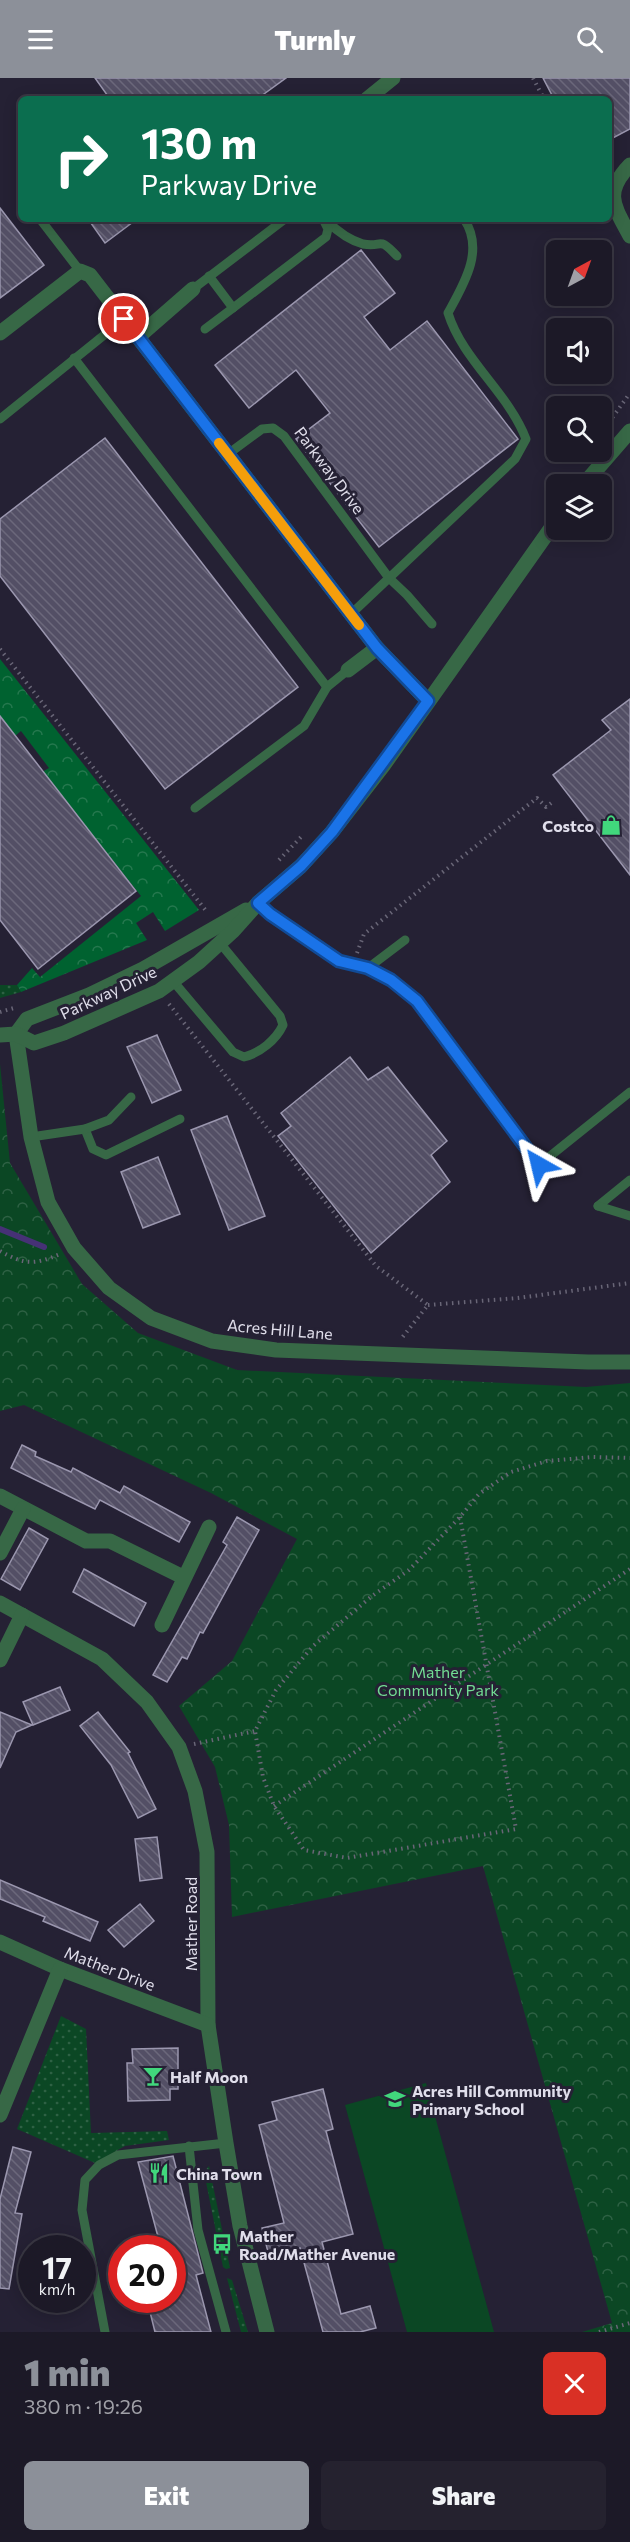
<!DOCTYPE html>
<meta charset="utf-8">
<style>
body{margin:0;font-family:Commissioner,sans-serif;background:#25222f;color:#f1f3f6;height:100vh;display:flex;flex-direction:column;font-size:22px;white-space:nowrap}
*{box-sizing:border-box;margin:0}
p{font-size:20px;color:#a0a0a7}
.icon{flex:none;width:33px;height:33px;fill:none;stroke:currentColor;stroke-width:2;stroke-linecap:round;stroke-linejoin:round}
.map{position:relative;height:2254px;overflow:hidden}
.sheet{display:flex;flex-direction:column;background:#1c1927;flex:1}
.sheet>*{flex:none}
.hud{position:absolute;left:18px;top:18px;width:594px;height:126px;border-radius:9px;box-shadow:0 3px 15px #0003,0 0 0 2px #3a3844;background:#0b6e4f;color:#fff;overflow:hidden}
.needle{width:39px;rotate:41deg}
.tools{position:absolute;left:546px;top:162px;display:grid;gap:12px}
.tools a{display:grid;place-items:center;width:66px;height:66px;border-radius:9px;background:#1c1927;box-shadow:0 3px 15px #0003,0 0 0 2px #3a3844;font-size:30px}
.speed{position:absolute;left:18px;top:2157px;display:flex;gap:12px;font-size:30px;font-weight:700;text-align:center}
.speed>*{display:grid;place-content:center;width:78px;height:78px;border-radius:50%;background:#1c1927;box-shadow:0 3px 15px #0003,0 0 0 2px #3a3844;line-height:1}
.speed small{font-size:15px;font-weight:400}
.speed .limit{border:9px solid #d22;background:#fff;color:#111}
.pin{position:absolute;display:grid;place-items:center;width:51px;height:51px;color:#fff;margin:-26px;border:3px solid #fff;border-radius:50%;box-shadow:0 2px 6px #0007}
.me{position:absolute;width:66px;margin:-33px;rotate:323deg;stroke-linejoin:round;filter:drop-shadow(0 0 4px #0008)}
.turn{display:flex;align-items:center;gap:21px;height:126px;padding:0 24px;font-size:27px}
.turn .icon{width:78px;height:78px;stroke-width:2.5}
.turn b{display:block;font-size:42px;line-height:51px}
.round{display:grid;place-items:center;flex:none;width:63px;height:63px;border-radius:9px;background:#25222f}
.overview{display:flex;align-items:center;justify-content:space-between;height:102px;padding:0 24px}
h1{font-size:36px;font-weight:800;line-height:45px;color:#8c9099}
.action{display:flex;gap:12px;margin-top:auto;padding:12px 24px}
.action a{flex:1;height:69px;border-radius:9px;background:#8c9099;color:#fff;font-size:24px;font-weight:800;line-height:69px;text-align:center}
.action a+a{background:#25222f;color:#f1f3f6}
header{display:flex;justify-content:space-between;align-items:center;height:78px;padding:0 24px;background:#8c9099;color:#fff;font-size:27px;font-weight:800}
.map>svg:first-child{display:block}
.grass{fill:url(#grass-dots)}
.forest{fill:url(#forest-crowns)}
.park{fill:url(#park-crowns)}
.pitch{fill:#0b4724}
.lines{fill:none;stroke-linecap:round;stroke-linejoin:round}
.stream{stroke:#463176;stroke-width:6}
.building{fill:url(#building-back-hatch);stroke:#9b97af;stroke-width:1.5}
.path{stroke:#696677;stroke-width:4;stroke-dasharray:1.5 4.5;stroke-linecap:butt}
.service{stroke:#376846;stroke-width:9}
.minor{stroke:#376846;stroke-width:15}
.route-casing{stroke:#114b97;stroke-width:15}
.route{stroke:#1a73e8;stroke-width:10}
.slow{stroke:#f59e0b;stroke-width:10}
.labels{text-anchor:middle;dominant-baseline:central;stroke-width:6;stroke-linejoin:round;paint-order:stroke}
.street-label{font-size:16px;fill:#e0deeb;stroke:#252134}
.poi-label{font-size:16px;font-weight:bold;fill:#e0deeb;stroke:#252134;text-anchor:start}
.park-label{font-size:16px;fill:#72dc93;stroke:#252134}
</style>
<header><svg class="icon" aria-label="menu" viewBox="0 0 24 24"><path d="M4 6h16M4 12h16M4 18h16"/></svg>Turnly<svg class="icon" aria-label="search" viewBox="0 0 24 24"><circle cx="10" cy="10" r="6"/><path d="M15 15l6 6"/></svg></header>
<div class="map">
<svg width="630" height="2254" viewBox="0 0 630 2254">
<defs>
<pattern id="grass-dots" width="8" height="8" patternUnits="userSpaceOnUse" patternTransform="scale(1.5)"><rect width="8" height="8" fill="#0b4724"/><path d="M2 2h.1M6 6h.1" fill="none" stroke="#2e6144" stroke-width="1.8" stroke-linecap="round"/></pattern>
<pattern id="forest-crowns" width="20" height="18" patternUnits="userSpaceOnUse" patternTransform="scale(1.5)"><rect width="20" height="18" fill="#006230"/><path d="M2 6a3 3 0 1 1 6 0M12 15a3 3 0 1 1 6 0" fill="none" stroke="#25784e"/></pattern>
<pattern id="park-crowns" width="20" height="18" patternUnits="userSpaceOnUse" patternTransform="scale(1.5)"><rect width="20" height="18" fill="#0b4724"/><path d="M2 6a3 3 0 1 1 6 0M12 15a3 3 0 1 1 6 0" fill="none" stroke="#2e6144"/></pattern>
<pattern id="building-back-hatch" width="6" height="6" patternUnits="userSpaceOnUse" patternTransform="scale(1.5)"><rect width="6" height="6" fill="#534f65"/><path d="M-1 5l2 2M0 0l6 6M5-1l2 2" fill="none" stroke="#6b687b"/></pattern>
</defs>
<rect width="100%" height="100%" fill="#252134"/>
<g class="grass">
<path d="M0,907H17L21,914L0,920Z"/>
<path d="M61,1938L86,1951L91,2055L167,2053L169,2062L125,2068L95,2085L17,2051Z"/>
<path d="M209,2088L230,2190L226,2191L223,2189L204,2094Z"/>
<path d="M227,2200L232,2202L248,2254H241Z"/>
</g>
<path class="forest" d="M0,581L199,832L165,853L153,834L136,845L147,862L21,914L17,907L32,890L40,899L141,818L42,694L49,690L21,653L15,658L0,638Z"/>
<path class="park" d="M0,986L10,1085L82,1206L138,1255L237,1292L586,1309L630,1305V2254H582L612,2245L483,1788L232,1839L229,1747L215,1689L179,1628L232,1583L297,1461L211,1415L24,1327L0,1333Z"/>
<path class="pitch" d="M426,2005L494,2254H407L345,2027Z"/>
<g class="lines">
<path class="stream" d="M0,1151L44,1169"/>
</g>
<g class="building">
<path d="M95,0H286L257,21H110Z"/>
<path d="M543,0H630V51L609,62V21H554Z"/>
<path d="M0,130L44,187L0,220Z"/>
<path d="M88,141H137L105,165Z"/>
<path d="M361,172L395,215L364,239L390,272L427,243L518,361L379,469L296,361L330,335L296,292L249,330L215,287Z"/>
<path d="M105,360L298,609L165,711L0,498V441Z"/>
<path d="M630,621V797L553,697L611,652L602,642Z"/>
<path d="M0,638L136,813L38,891L0,842Z"/>
<path d="M157,957L181,1012L152,1025L127,969Z"/>
<path d="M350,979L368,1002L388,989L447,1063L431,1077L450,1104L371,1175L278,1058L291,1048L281,1035Z"/>
<path d="M227,1038L265,1138L229,1152L191,1052Z"/>
<path d="M158,1079L180,1136L143,1150L121,1094Z"/>
<path d="M22,1367L36,1374L35,1378L71,1394L73,1390L120,1415L124,1408L190,1444L179,1464L100,1422L95,1431L11,1390Z"/>
<path d="M237,1439L259,1452L203,1555L200,1554L187,1581L182,1579L167,1604L153,1597L227,1467L223,1464Z"/>
<path d="M29,1450L48,1461L20,1512L1,1501Z"/>
<path d="M84,1491L146,1525L134,1548L73,1514Z"/>
<path d="M60,1609L70,1632L33,1647L23,1624Z"/>
<path d="M0,1634L32,1647L16,1654L0,1690Z"/>
<path d="M98,1634L130,1674L128,1675L156,1731L138,1740L111,1687L80,1648Z"/>
<path d="M157,1759L162,1800L140,1803L135,1761Z"/>
<path d="M0,1802L98,1844L90,1863L43,1843L45,1839L0,1821Z"/>
<path d="M140,1826L154,1843L124,1869L108,1852Z"/>
<path d="M178,1970V2011H170V2022L128,2023L127,1985H133L132,1971Z"/>
<path d="M323,2011L333,2051L326,2053L353,2156L322,2164L341,2236L370,2228L376,2250L360,2254H323L300,2170L269,2178L262,2150L284,2145L259,2047L277,2042L272,2024Z"/>
<path d="M13,2069L31,2074L15,2135L22,2136L9,2211L0,2210V2121Z"/>
<path d="M173,2078L203,2195L196,2197L211,2254H155L147,2222H172V2170H161L138,2084Z"/>
</g>
<g class="lines">
<g class="path">
<path d="M533,0L544,21"/>
<path d="M602,354L630,315"/>
<path d="M562,406L568,398"/>
<path d="M546,428L556,414"/>
<path d="M0,571L207,834"/>
<path d="M279,782L301,759"/>
<path d="M357,875L364,856L537,720L546,729L554,723"/>
<path d="M169,926L376,1188L428,1227L401,1261"/>
<path d="M0,934L14,930"/>
<path d="M0,1173C25,1187 34,1187 60,1176"/>
<path d="M428,1227L518,1220L630,1205"/>
<path d="M460,1439L516,1751L347,1780L304,1772L274,1728L263,1699L255,1653L276,1612L313,1568L372,1518L409,1492L460,1439L479,1416L511,1394L547,1383L593,1379L630,1380"/>
<path d="M194,1666L255,1653"/>
<path d="M274,1728L630,1491"/>
<path d="M599,2254L630,2245"/>
</g>
<g class="service">
<path d="M40,141L80,193"/>
<path d="M327,143C337,153 349,162 363,166C384,170 377,157 397,178"/>
<path d="M209,198L233,230L326,159L328,151L323,141"/>
<path d="M193,211L285,141"/>
<path d="M205,251L233,230"/>
<path d="M74,280L327,609"/>
<path d="M0,341L124,241"/>
<path d="M228,376L262,351L273,350L284,358L389,500L407,517L432,546"/>
<path d="M351,536L515,381L526,361C508,314 463,283 448,235C464,206 485,172 464,141"/>
<path d="M195,730L304,648L327,609L348,592"/>
<path d="M258,825L270,836L339,883L368,890L391,902L417,923L539,1087L630,1014"/>
<path d="M368,890L405,862"/>
<path d="M173,903L233,974L244,979C260,975 276,962 283,947L280,938L220,865"/>
<path d="M85,1051L93,1071L106,1077L180,1041"/>
<path d="M31,1059L85,1051L109,1042L131,1019"/>
<path d="M598,1128L630,1102"/>
<path d="M598,1128L630,1138"/>
<path d="M189,2068L198,2152L226,2254"/>
<path d="M105,2254L82,2132L85,2102L99,2087L118,2077L226,2065"/>
</g>
<g class="minor">
<path d="M367,21L393,0"/>
<path d="M630,87C603,115 614,128 630,158"/>
<path d="M0,255L80,193L90,197L377,570L428,623"/>
<path d="M138,259L193,211"/>
<path d="M584,406L630,353"/>
<path d="M348,592L377,570"/>
<path d="M16,956L31,1059L48,1124L74,1170L109,1210L151,1240L212,1263L276,1272L588,1284H630"/>
<path d="M16,956L27,941L89,917L143,891L246,832"/>
<path d="M0,957L16,956L34,965L64,955L159,913L199,884L233,853L258,825L301,788L332,754L383,688L556,443"/>
<path d="M0,1418L86,1463H110L183,1499"/>
<path d="M0,1475L23,1431"/>
<path d="M0,1525L102,1581L147,1624L179,1669L195,1713L207,1774L208,1947L226,2065L240,2148L267,2254"/>
<path d="M162,1547L209,1449"/>
<path d="M0,1582L22,1537"/>
<path d="M0,1864L60,1891L208,1947"/>
<path d="M0,2037L60,1891"/>
</g>
</g>
<g class="lines">
<g class="route-casing">
<path id="route" d="M124,241L377,570L428,623L332,754L301,788L258,825L270,836L339,883L368,890L391,902L417,923L539,1087"/>
</g>
<use href="#route" class="route"/>
<path class="slow" d="M219,365L359,547"/>
</g>
<defs>
<g id="shop-bare" transform="scale(1.62)"><path d="M-5-2.5h2.3a2.7 3.5 0 0 1 5.4 0H5L5.5 6h-11ZM-1.5-2.5h3a1.5 2.3 0 0 0-3 0Z" fill="#41d77c" stroke="#252134" stroke-width="2.5" paint-order="stroke"/></g>
<g id="bar-bare" transform="scale(1.62)"><path d="M-6-5H6L.8 .8V4.5H3.5V6h-7V4.5H-.8V.8Z" fill="#41d77c" stroke="#252134" stroke-width="2.5" paint-order="stroke"/></g>
<g id="school-bare" transform="scale(1.62)"><path d="M0-5L7-2L0 1L-7-2ZM-4 1L0 2.5L4 1V4Q0 6-4 4Z" fill="#41d77c" stroke="#252134" stroke-width="2.5" paint-order="stroke"/></g>
<g id="restaurant-bare" transform="scale(1.62)"><path d="M-5-6h1v4h1v-4h1v4h1v-4h1v5L-1.5 .5V6h-2V.5L-5-1ZM5-6V6H3V1.5H1.5Q1.5-4 5-6Z" fill="#41d77c" stroke="#252134" stroke-width="2.5" paint-order="stroke"/></g>
<g id="bus-bare" transform="scale(1.62)"><path d="M-5-6H5V4H4V6H2V4H-2V6H-4V4H-5ZM-3.5-4V0h7V-4ZM-3.5 1.2v1.5H-2V1.2ZM2 1.2v1.5H3.5V1.2Z" fill="#41d77c" stroke="#252134" stroke-width="2.5" paint-order="stroke"/></g>
</defs>
<g fill-rule="evenodd">
<use href="#shop-bare" x="611" y="747"/>
<use href="#bar-bare" x="153" y="1998"/>
<use href="#school-bare" x="395" y="2021"/>
<use href="#restaurant-bare" x="159" y="2095"/>
<use href="#bus-bare" x="222" y="2166"/>
</g>
<g class="labels">
<g class="street-label">
<text transform="translate(330 392) rotate(53)">Parkway Drive</text>
<text transform="translate(108 914) rotate(-25)">Parkway Drive</text>
<text transform="translate(280 1251) rotate(5)">Acres Hill Lane</text>
<text transform="translate(190 1846) rotate(-90)">Mather Road</text>
<text transform="translate(110 1890) rotate(21)">Mather Drive</text>
</g>
<g class="poi-label">
<text x="594" y="747" text-anchor="end">Costco</text>
<text x="170" y="1998">Half Moon</text>
<text x="412" y="2012">Acres Hill Community<tspan x="412" dy="18">Primary School</tspan></text>
<text x="176" y="2095">China Town</text>
<text x="239" y="2157">Mather<tspan x="239" dy="18">Road/Mather Avenue</tspan></text>
</g>
<g class="park-label">
<text x="438" y="1593">Mather<tspan x="438" dy="18">Community Park</tspan></text>
</g>
</g>
</svg>
<div class="tools">
<a><svg class="needle" viewBox="-14 -14 28 28"><path d="M0-13l5 13h-10z" fill="#e53935"/><path d="M0 13l5-13h-10z" fill="#a0a0a7"/></svg></a>
<a><svg class="icon" aria-label="sound" viewBox="0 0 24 24"><path d="M4 9h4l5-4v14l-5-4H4zM17 9q2 3 0 6"/></svg></a>
<a><svg class="icon" aria-label="search" viewBox="0 0 24 24"><circle cx="10" cy="10" r="6"/><path d="M15 15l6 6"/></svg></a>
<a><svg class="icon" aria-label="layers" viewBox="0 0 24 24"><path d="M12 4l9 5-9 5-9-5zM3 14l9 5 9-5"/></svg></a>
</div>
<div class="speed"><div>17<small>km/h</small></div><div class="limit">20</div></div>
<div class="pin" style="left:124px;top:241px;background:#d93025"><svg class="icon" aria-label="arrive" viewBox="0 0 24 24"><path d="M6 21V4h12l-3 4 3 4H6"/></svg></div>
<svg class="me" style="left:539px;top:1087px" viewBox="-20 -20 40 40"><path d="M0-17L14 15 0 8-14 15z" fill="#1a73e8" stroke="#fff" stroke-width="4"/></svg>
<div class="hud">
<div class="turn"><svg class="icon" aria-label="right" viewBox="0 0 24 24"><path d="M7 20v-9h11M14 6l5 5-5 5"/></svg><div><b>130 m</b>Parkway Drive</div></div>
</div>
</div>
<section class="sheet">
<div class="overview"><div><h1>1 min</h1><p>380 m · 19:26</p></div><a class="round" style="background:#d93025;color:#fff"><svg class="icon" aria-label="close" viewBox="0 0 24 24"><path d="M6 6l12 12M18 6L6 18"/></svg></a></div>
<div class="action"><a>Exit</a><a>Share</a></div>
</section>
